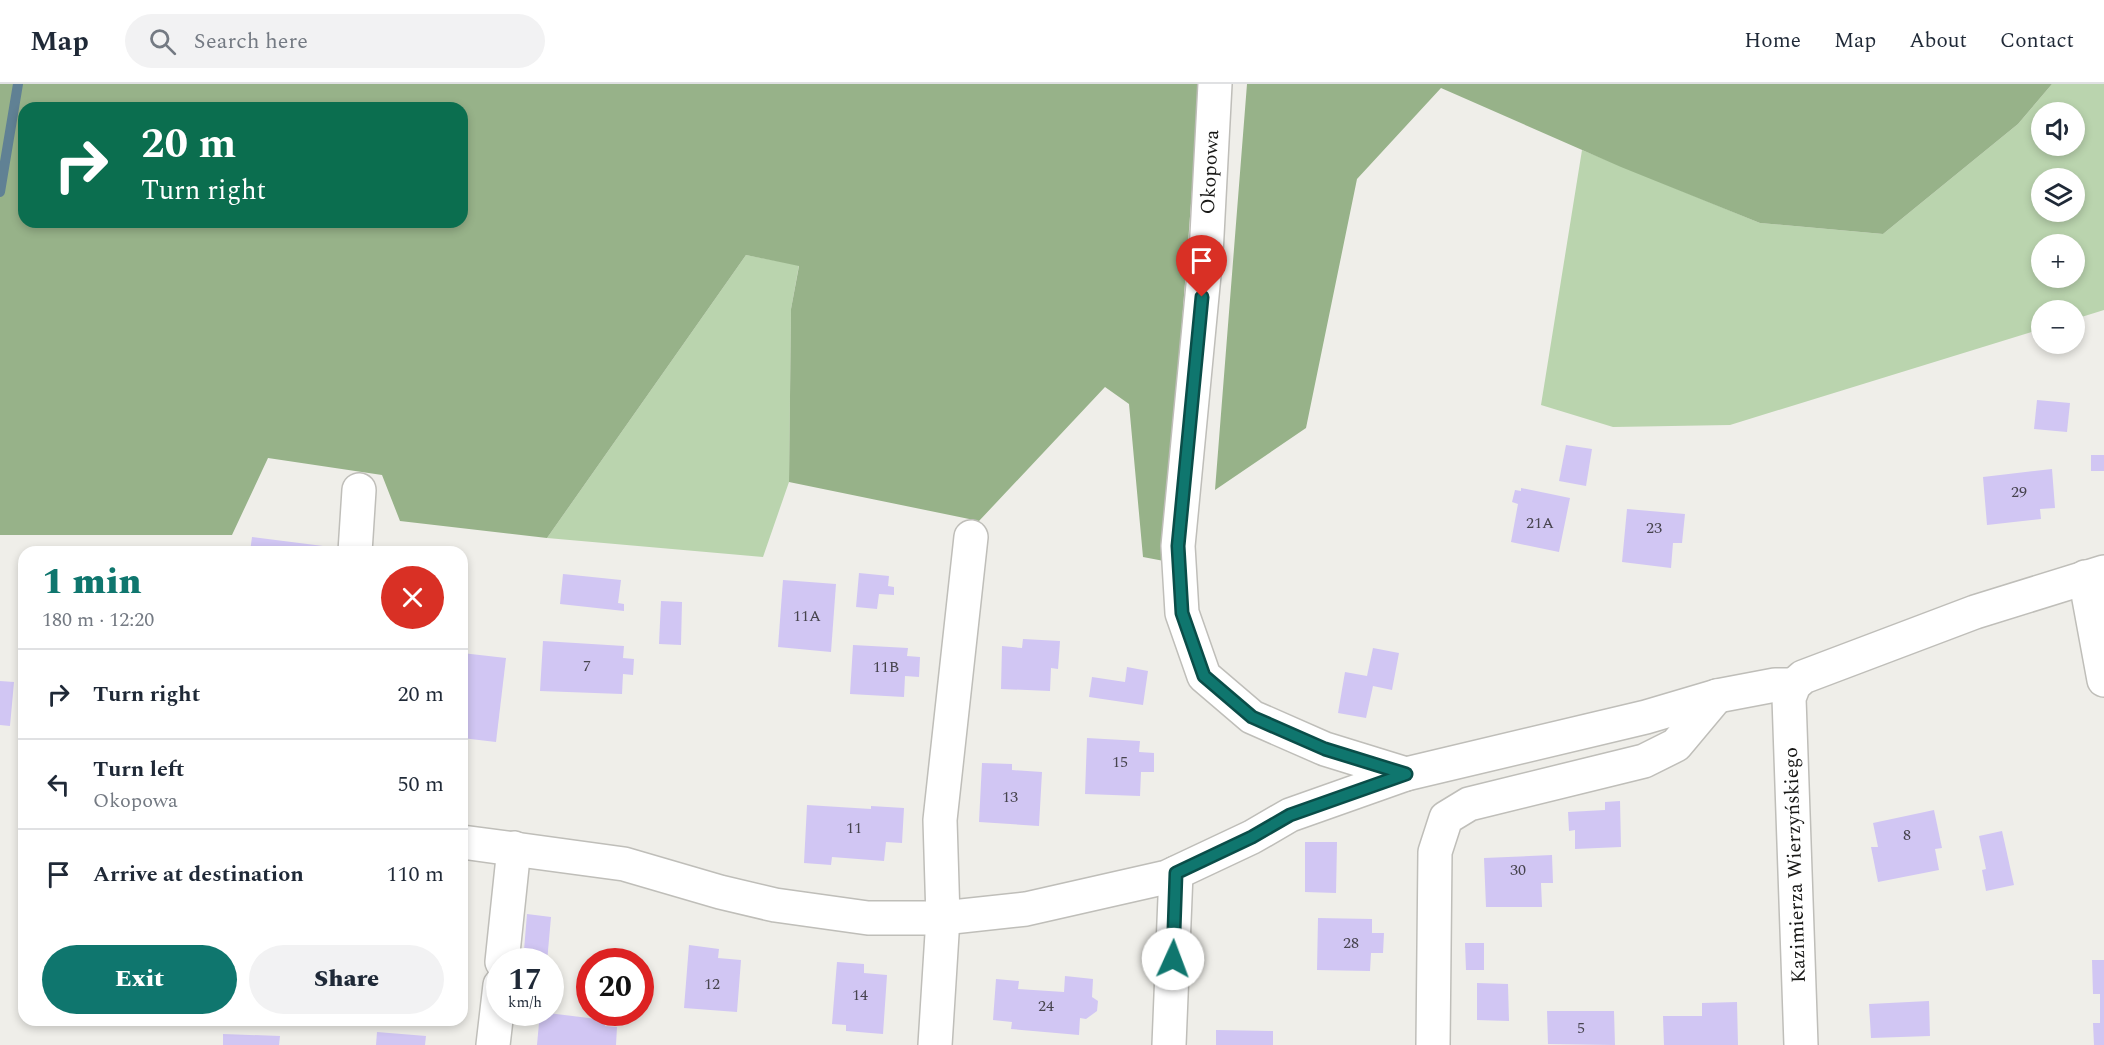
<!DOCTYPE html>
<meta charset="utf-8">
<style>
body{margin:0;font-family:Spectral,serif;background:#f2f2f3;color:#1f2937;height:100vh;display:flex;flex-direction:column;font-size:22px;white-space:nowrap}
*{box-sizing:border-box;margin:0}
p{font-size:20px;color:#747a83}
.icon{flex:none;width:33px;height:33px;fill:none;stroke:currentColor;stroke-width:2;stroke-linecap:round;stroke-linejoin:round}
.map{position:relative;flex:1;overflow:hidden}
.side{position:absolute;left:18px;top:462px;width:450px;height:480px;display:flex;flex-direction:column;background:#fff;border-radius:18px;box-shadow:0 3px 9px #0003}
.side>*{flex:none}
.guide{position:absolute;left:18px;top:18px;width:450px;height:126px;border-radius:18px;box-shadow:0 3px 9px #0003;background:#0b6e4f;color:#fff;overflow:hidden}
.controls{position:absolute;left:2031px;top:18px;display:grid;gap:12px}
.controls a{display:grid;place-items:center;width:54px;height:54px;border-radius:50%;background:#fff;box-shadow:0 3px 9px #0003;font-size:30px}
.speed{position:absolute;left:486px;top:864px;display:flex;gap:12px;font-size:30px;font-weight:700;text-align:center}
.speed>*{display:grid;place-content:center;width:78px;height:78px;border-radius:50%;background:#fff;box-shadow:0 3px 9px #0003;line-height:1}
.speed small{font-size:15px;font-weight:400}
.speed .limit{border:9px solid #d22;background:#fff;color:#111}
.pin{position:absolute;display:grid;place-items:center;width:51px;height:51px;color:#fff;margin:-62px -26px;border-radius:50% 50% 50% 0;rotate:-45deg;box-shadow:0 0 6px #0007}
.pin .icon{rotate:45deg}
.me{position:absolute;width:66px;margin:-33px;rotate:2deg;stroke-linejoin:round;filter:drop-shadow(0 0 4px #0008)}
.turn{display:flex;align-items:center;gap:21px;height:126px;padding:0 24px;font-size:27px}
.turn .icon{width:78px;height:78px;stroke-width:2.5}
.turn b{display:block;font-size:42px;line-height:51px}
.round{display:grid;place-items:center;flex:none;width:63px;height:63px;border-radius:32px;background:#f2f2f3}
.headline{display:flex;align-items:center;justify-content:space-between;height:102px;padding:0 24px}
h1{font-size:36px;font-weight:800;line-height:45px;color:#0f766e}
.primary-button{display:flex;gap:12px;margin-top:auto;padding:12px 24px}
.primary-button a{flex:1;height:69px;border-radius:36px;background:#0f766e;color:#fff;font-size:24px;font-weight:800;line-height:69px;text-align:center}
.primary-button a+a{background:#f2f2f3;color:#1f2937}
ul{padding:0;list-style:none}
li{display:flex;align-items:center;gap:18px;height:90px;padding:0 24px;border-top:2px solid #e0e1e3}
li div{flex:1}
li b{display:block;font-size:22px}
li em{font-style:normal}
header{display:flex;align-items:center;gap:36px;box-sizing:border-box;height:84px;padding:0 30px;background:#fff;border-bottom:2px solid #e0e1e3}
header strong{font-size:28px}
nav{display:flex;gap:33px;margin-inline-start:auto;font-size:21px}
.search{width:420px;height:54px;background:#f2f2f3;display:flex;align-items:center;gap:15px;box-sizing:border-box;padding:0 21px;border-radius:33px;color:#747a83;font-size:22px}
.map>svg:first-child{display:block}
.green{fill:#bad4ae;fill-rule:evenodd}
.forest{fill:#97b289;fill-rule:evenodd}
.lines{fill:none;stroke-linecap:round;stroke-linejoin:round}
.stream{stroke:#608194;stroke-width:10}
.building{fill:#d1c6f3}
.minor-casing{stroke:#bfbeb9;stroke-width:36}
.minor{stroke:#fff;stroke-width:33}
.route-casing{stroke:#0a4d48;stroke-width:15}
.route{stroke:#0f766e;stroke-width:10}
.labels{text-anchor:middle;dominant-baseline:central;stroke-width:6;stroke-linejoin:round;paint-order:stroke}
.number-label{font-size:16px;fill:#47444e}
.street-label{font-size:20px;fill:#191917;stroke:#fff}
</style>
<header>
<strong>Map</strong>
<div class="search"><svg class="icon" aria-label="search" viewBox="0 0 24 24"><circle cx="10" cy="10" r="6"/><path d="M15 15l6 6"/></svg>Search here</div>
<nav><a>Home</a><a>Map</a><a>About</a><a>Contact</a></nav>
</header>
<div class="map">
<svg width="2104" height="961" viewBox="0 0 2104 961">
<rect width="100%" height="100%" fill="#efeee9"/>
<g class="green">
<path d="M2052,0H2104V226L2075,235L2074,226H2042L2041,245L1730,341L1613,343L1541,321L1582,66L1760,139L1883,150L2018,40ZM2042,28H2074V62H2042ZM2042,94H2074V128H2042ZM2042,160H2074V194H2042Z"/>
<path d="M746,171L799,181L791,225L789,398L763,473L547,454Z"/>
</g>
<g class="forest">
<path d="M0,0H1200L1164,477L1143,473L1129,320L1105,303L979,437L789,398L791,225L799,182L746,171L547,454L400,437L382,391L268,374L232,451H0ZM24,24H462V138H24Z"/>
<path d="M1247,0H2052L2018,40L1883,150L1760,139L1621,83L1441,4L1357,95L1306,344L1215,406Z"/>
</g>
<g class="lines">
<path class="stream" d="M0,108L18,0"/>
</g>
<g class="building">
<path d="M2037,316L2070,319L2067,348L2034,345Z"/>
<path d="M1566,361L1592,365L1586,402L1559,397Z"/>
<rect x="2091" y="371" width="13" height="16"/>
<path d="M2052,385L2055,424L2040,425L2041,435L1987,441L1983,393Z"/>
<path d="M1521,404L1570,414L1559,468L1511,458L1518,420L1512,418L1515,406L1521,407Z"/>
<path d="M1627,425L1685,430L1682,459H1673L1671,484L1622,478Z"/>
<path d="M252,453L323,462L322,468H250Z"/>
<path d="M859,489L889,492L888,502L894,503V511L879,510L877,525L856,523Z"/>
<path d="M563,490L621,496L618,519L624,520V527L560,520Z"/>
<path d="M783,496L836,500L831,568L778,563Z"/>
<path d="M661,517L682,518L681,561L659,560Z"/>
<path d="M1023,555L1060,557L1058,585L1051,584L1050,607L1001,605L1002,562L1022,564Z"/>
<path d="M543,557L624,562L623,574L634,575L633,591L623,590L622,610L540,607Z"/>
<path d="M853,561L908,564L907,572L920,573L919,593L905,592L904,613L850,610Z"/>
<path d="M1373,564L1399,569L1392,606L1373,602L1366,634L1338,629L1345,588L1367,592Z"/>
<path d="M462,569L506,574L496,658L462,654Z"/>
<path d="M1127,583L1148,587L1143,621L1089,613L1092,593L1125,598Z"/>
<path d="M0,597L14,598L10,642L0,641Z"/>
<path d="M1087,654L1140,657L1139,668L1154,669V688H1141L1140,712L1085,710Z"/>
<path d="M982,679L1012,680V686L1042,688L1039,742L979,738Z"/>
<path d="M1620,717L1621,763L1575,765V746L1569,747L1568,728L1605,726V718Z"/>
<path d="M807,721L871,725V722L904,724L902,759L886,758L884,777L832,773L831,781L804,779Z"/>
<path d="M1934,726L1942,764L1935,765L1939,786L1878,798L1871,763H1878L1873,739Z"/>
<path d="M2002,747L2014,801L1986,807L1982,786L1986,785L1979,752Z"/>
<path d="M1305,758H1337L1336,809L1305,808Z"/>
<path d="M1552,771L1553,799H1541L1542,823H1486L1484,774Z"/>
<path d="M527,830L551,833L547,878H523Z"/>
<path d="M1318,834L1372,835V849H1384L1383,869H1371L1370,887L1317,886Z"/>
<path d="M1465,859H1484V886H1466Z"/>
<path d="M689,861L719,865L718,874L741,876L737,928L684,924Z"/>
<path d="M2092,876H2104V961H2094L2093,939H2100V910H2093Z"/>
<path d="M837,878L864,880V889L887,891L883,950L846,947V941L832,940Z"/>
<path d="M1065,892L1093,895L1092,913L1098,917L1097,927L1086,935L1080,934L1079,951L1011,945L1012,938L993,936L996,895L1019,897L1018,905L1064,908Z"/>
<path d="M1477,899L1508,900L1509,937L1477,936Z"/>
<path d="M1929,917L1930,952L1871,954L1869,920Z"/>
<path d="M1737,918L1738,961H1664L1663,932H1702V919Z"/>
<path d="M1547,927H1614L1615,961L1548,960Z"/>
<path d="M540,928L605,936V942L617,943L616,961H537Z"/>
<path d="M1216,946L1273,947V961H1216Z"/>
<path d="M377,948L426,952L425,961H376Z"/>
<path d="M223,950L280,952L279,961H223Z"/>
</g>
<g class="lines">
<g class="minor-casing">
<g id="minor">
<path d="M1215,0L1206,170L1178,462L1182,529L1204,592L1252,633L1325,665L1406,690"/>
<path d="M355,468L359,406"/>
<path d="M2085,493L2104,596"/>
<path d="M462,758L624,780L720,808L775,821L868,834H943L1026,825L1167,793L1252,753L1290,731L1406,690L1646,633L1717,612L1775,601H1794"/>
<path d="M502,878L514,764"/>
<path d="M493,961L500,901"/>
<path d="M935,961L943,834L940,736L971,453"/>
<path d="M1169,961L1176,789"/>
<path d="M1433,961L1435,768L1446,734L1469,720L1644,677L1676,661L1717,612"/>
<path d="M1801,961L1789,614L1794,601L1803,593L1975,528L2104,488"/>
</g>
</g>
<use href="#minor" class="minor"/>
</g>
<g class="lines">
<g class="route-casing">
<path id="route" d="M1173,875L1176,789L1252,753L1290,731L1406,690L1325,665L1252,633L1204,592L1182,529L1178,462L1202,213"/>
</g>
<use href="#route" class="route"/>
</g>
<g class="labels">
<g class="number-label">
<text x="2019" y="408">29</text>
<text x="1540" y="439">21A</text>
<text x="1654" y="444">23</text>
<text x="807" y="532">11A</text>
<text x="587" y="582">7</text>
<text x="886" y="583">11B</text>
<text x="1120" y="678">15</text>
<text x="1010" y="713">13</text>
<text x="854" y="744">11</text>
<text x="1907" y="751">8</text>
<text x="1518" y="786">30</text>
<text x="1351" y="859">28</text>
<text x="712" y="900">12</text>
<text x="860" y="911">14</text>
<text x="1046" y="922">24</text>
<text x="1581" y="944">5</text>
</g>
<g class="street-label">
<text transform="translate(1210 88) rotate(-87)">Okopowa</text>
<text transform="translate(1795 781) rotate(-92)">Kazimierza Wierzyńskiego</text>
</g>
</g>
</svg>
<div class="controls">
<a><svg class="icon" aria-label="sound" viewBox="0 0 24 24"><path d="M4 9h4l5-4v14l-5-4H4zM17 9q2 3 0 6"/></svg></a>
<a><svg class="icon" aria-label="layers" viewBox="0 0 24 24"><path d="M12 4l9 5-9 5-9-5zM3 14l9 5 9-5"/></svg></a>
<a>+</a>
<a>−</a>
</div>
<div class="speed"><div>17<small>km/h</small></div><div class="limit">20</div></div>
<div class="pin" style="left:1202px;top:213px;background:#d93025"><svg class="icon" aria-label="arrive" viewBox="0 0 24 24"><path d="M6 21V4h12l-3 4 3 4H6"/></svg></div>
<svg class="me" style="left:1173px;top:875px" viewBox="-20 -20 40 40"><circle r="19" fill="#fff"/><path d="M0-13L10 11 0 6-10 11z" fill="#0f766e"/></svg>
<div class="guide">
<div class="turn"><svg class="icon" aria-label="right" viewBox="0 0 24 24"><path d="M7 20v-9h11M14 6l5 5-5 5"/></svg><div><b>20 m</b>Turn right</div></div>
</div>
<section class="side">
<div class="headline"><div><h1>1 min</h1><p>180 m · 12:20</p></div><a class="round" style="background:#d93025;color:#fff"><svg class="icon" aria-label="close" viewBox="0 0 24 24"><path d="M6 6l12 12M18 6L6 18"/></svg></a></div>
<ul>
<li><svg class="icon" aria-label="right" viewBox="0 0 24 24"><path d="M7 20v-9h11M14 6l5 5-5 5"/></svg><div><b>Turn right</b></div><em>20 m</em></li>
<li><svg class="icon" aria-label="left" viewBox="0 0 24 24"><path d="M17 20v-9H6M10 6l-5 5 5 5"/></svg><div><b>Turn left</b><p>Okopowa</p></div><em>50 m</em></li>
<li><svg class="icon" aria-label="arrive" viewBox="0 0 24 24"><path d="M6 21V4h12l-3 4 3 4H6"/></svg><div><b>Arrive at destination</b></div><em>110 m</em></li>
</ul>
<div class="primary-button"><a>Exit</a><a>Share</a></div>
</section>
</div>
